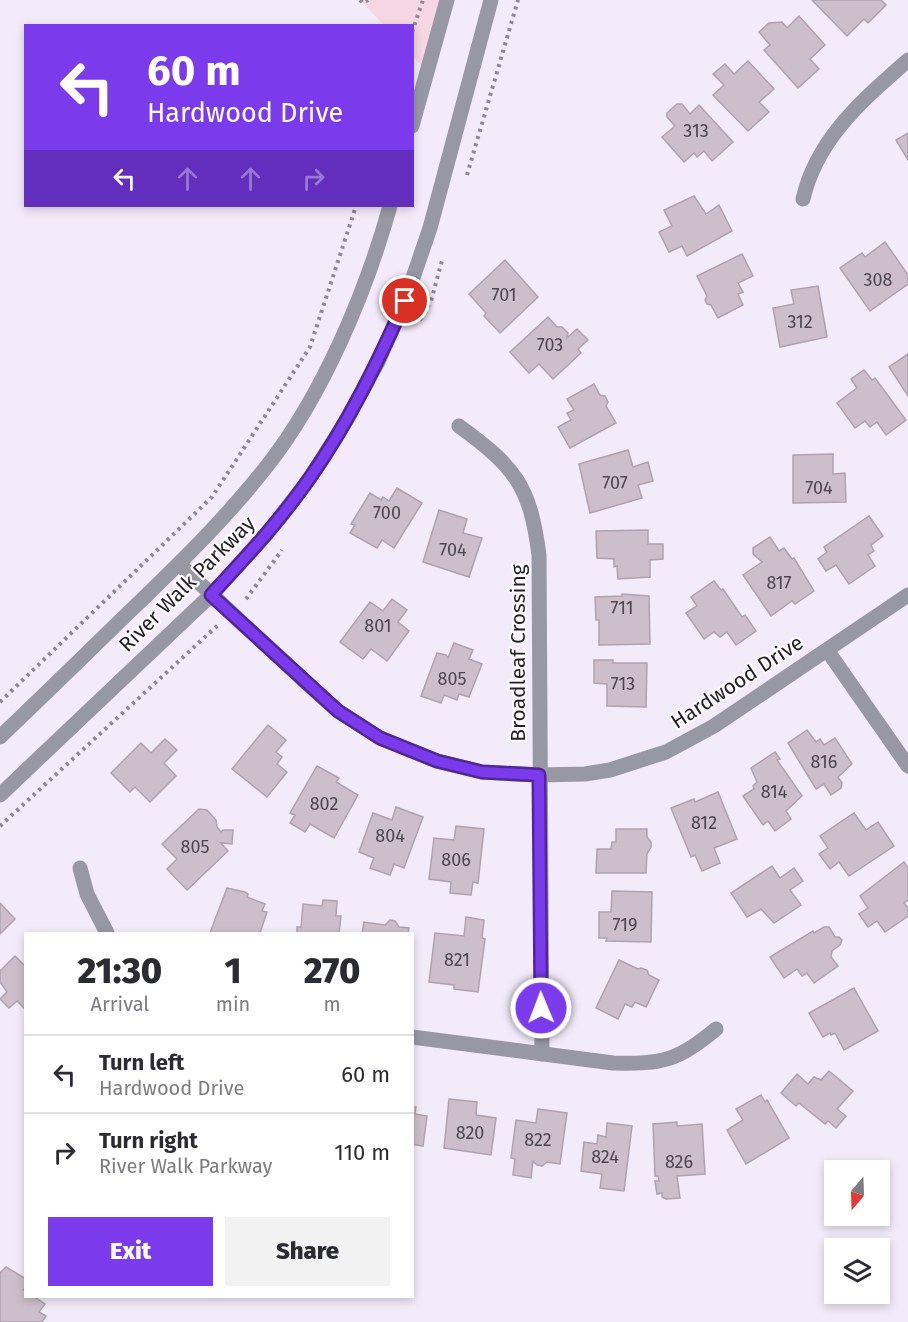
<!DOCTYPE html>
<style>
body{margin:0;font-family:"Fira Sans",sans-serif;background:#f2f2f3;color:#2b2b33;height:100vh;display:flex;flex-direction:column;font-size:22px;white-space:nowrap}
*{box-sizing:border-box;margin:0}
p{font-size:20px;color:#7c7c81}
.icon{flex:none;width:33px;height:33px;fill:none;stroke:currentColor;stroke-width:2;stroke-linecap:round;stroke-linejoin:round}
.map{position:relative;flex:1;overflow:hidden}
.sheet{position:absolute;left:24px;top:932px;width:390px;height:366px;display:flex;flex-direction:column;background:#fff;border-radius:0px;box-shadow:0 3px 9px #0003}
.sheet>*{flex:none}
.guide{position:absolute;left:24px;top:24px;width:390px;height:183px;border-radius:0px;box-shadow:0 3px 9px #0003;background:#7c3aed;color:#fff;overflow:hidden}
.needle{width:39px;rotate:199deg}
.tools{position:absolute;left:824px;top:1160px;display:grid;gap:12px}
.tools a{display:grid;place-items:center;width:66px;height:66px;border-radius:0px;background:#fff;box-shadow:0 3px 9px #0003;font-size:30px}
.pin{position:absolute;display:grid;place-items:center;width:51px;height:51px;color:#fff;margin:-26px;border:3px solid #fff;border-radius:50%;box-shadow:0 2px 6px #0007}
.me{position:absolute;width:66px;margin:-33px;rotate:359deg;stroke-linejoin:round;filter:drop-shadow(0 0 4px #0008)}
.turn{display:flex;align-items:center;gap:21px;height:126px;padding:0 24px;font-size:27px}
.turn .icon{width:78px;height:78px;stroke-width:2.5}
.turn b{display:block;font-size:42px;line-height:51px}
.lanes{display:flex;align-items:center;height:57px;padding:0 24px;background:#0003;justify-content:center;gap:30px;direction:ltr}
.lanes .off{opacity:.35}
.eta{display:flex;justify-content:space-evenly;align-items:center;height:102px;text-align:center}
.eta b{font-size:36px;font-weight:800;line-height:42px}
.action{display:flex;gap:12px;margin-top:auto;padding:12px 24px}
.action a{flex:1;height:69px;border-radius:0px;background:#7c3aed;color:#fff;font-size:24px;font-weight:800;line-height:69px;text-align:center}
.action a+a{background:#f2f2f3;color:#2b2b33}
ul{padding:0;list-style:none}
li{display:flex;align-items:center;gap:18px;height:78px;padding:0 24px;border-top:2px solid #e1e1e2}
li div{flex:1}
li b{display:block;font-size:22px}
li em{font-style:normal}
.map>svg:first-child{display:block}
.green{fill:#f6d6e3}
.building{fill:#ccbecb;stroke:#afa2ae;stroke-width:1.5}
.lines{fill:none;stroke-linecap:round;stroke-linejoin:round}
.path{stroke:#8e8893;stroke-width:4;stroke-dasharray:3 4.5;stroke-linecap:butt}
.minor{stroke:#9898a4;stroke-width:15}
.tertiary{stroke:#9898a4;stroke-width:15}
.route-casing{stroke:#51269a;stroke-width:15}
.route{stroke:#7c3aed;stroke-width:10}
.labels{text-anchor:middle;dominant-baseline:central;stroke-width:4.5;stroke-linejoin:round;paint-order:stroke}
.number-label{font-size:18px;fill:#4c464e}
.street-label{font-size:21px;fill:#211e24;stroke:#fcfbfe}
</style>
<div class="map">
<svg width="908" height="1322" viewBox="0 0 908 1322">
<rect width="100%" height="100%" fill="#f3eafa"/>
<path class="green" d="M360,0H445L427,72L413,56L412,26L384,25Z"/>
<g class="building">
<path d="M812,0H881L886,5L868,23L864,19L847,36Z"/>
<path d="M799,16L825,45L810,59L819,69L798,88L764,50L770,45L759,32L769,23L782,22L787,28Z"/>
<path d="M748,61L774,89L759,102L769,112L748,131L713,95L724,85L713,74L725,64L734,74Z"/>
<path d="M677,104H682L690,114L699,105L733,142L712,161L704,151L697,157L694,153L684,162L662,137L675,126L667,117V113Z"/>
<path d="M908,133V160L896,140Z"/>
<path d="M694,196L706,214L719,205L732,231L687,256L682,246L669,252L659,232L672,226L664,210Z"/>
<path d="M885,242L908,275V284L870,311L840,268L862,253L865,257Z"/>
<path d="M742,254L753,276L738,283L743,292L738,294L743,305L718,318L711,305L707,304L705,300L707,296L697,276Z"/>
<path d="M505,260L538,297L500,333L484,316L486,313L469,294Z"/>
<path d="M818,286L827,337L780,347L773,308L794,304L791,290Z"/>
<path d="M548,317L557,327H562L568,333L567,338L577,329L588,340L578,349L581,353L553,379L539,364L529,373L510,352Z"/>
<path d="M908,354V396L889,367Z"/>
<path d="M864,370L872,380L875,378L906,420L886,435L877,422L870,427L865,421L855,428L837,403L857,388L851,379Z"/>
<path d="M594,384L600,395L605,396L608,402L606,406L616,423L570,448L558,427L571,420L567,413L574,410L567,399Z"/>
<path d="M628,450L633,467L648,462L653,481L638,485L642,498L590,513L579,464Z"/>
<path d="M833,454V474L845,473L846,502L793,503V455Z"/>
<path d="M397,488L422,503L394,548L382,540L377,548L350,533L355,525L351,524L370,493L381,500L383,497L389,501Z"/>
<path d="M439,510L467,519L463,533L482,538L469,577L423,562Z"/>
<path d="M869,516L883,536L871,545L874,551L868,555L875,566L849,584L836,565L826,571L818,559L827,552L824,547Z"/>
<path d="M648,530V544H663V559L650,560V577L618,579L617,566L614,567V559L597,558L596,531Z"/>
<path d="M770,537L779,551L784,548L792,559L794,558L814,591L795,604L792,601L771,616L743,575L762,562L753,554V548Z"/>
<path d="M714,581L721,590L723,589L742,617L745,615L756,631L736,645L727,632L720,637L714,632L704,639L686,613L697,606L691,597Z"/>
<path d="M622,594L649,596L650,644L599,645V620H596L595,597L622,596Z"/>
<path d="M392,599L407,610L398,622L409,631L387,661L371,649L363,659L340,642L370,602L383,611Z"/>
<path d="M454,643L473,650L469,659L482,664L469,697L459,694L457,700L444,695L441,703L421,696L437,653L446,655L448,658Z"/>
<path d="M594,660H613V663H647L646,707L607,706V684L594,683Z"/>
<path d="M268,725L286,740L276,752L282,757L277,764L287,772L267,797L232,769Z"/>
<path d="M807,730L816,742L820,739L824,745L835,738L852,764L838,777L842,783L841,788L831,795L824,784L816,789L788,743Z"/>
<path d="M165,739L177,750L164,763L176,776L150,802L135,787L130,792L111,773L141,743L151,753Z"/>
<path d="M775,752L780,759L777,760L802,796L786,811L791,819L775,831L768,821L763,825L743,796L754,789L753,786L757,782L751,768Z"/>
<path d="M317,766L339,778L336,782L358,795L334,838L310,824L305,832L290,823L295,815L290,813Z"/>
<path d="M718,792L737,839L714,848L720,863L702,871L695,855L691,857L671,808L694,799L695,802Z"/>
<path d="M396,807L423,817L404,868L394,864L390,875L370,868L374,858L359,852L373,813L392,820Z"/>
<path d="M199,809L207,810L216,820L217,827L221,832L223,830H233L232,844L221,843L228,851L187,890L167,869L177,859L162,844Z"/>
<path d="M854,813L866,830L878,822L894,846L849,876L839,862L830,869L819,854L828,848L820,836Z"/>
<path d="M456,826L484,829L478,883L473,882L471,895L450,893L451,882L429,879L434,838L454,840Z"/>
<path d="M616,829H647V837L651,842V847L647,854L646,873H596L597,849H611L612,842H616Z"/>
<path d="M904,862L908,868V900L904,903L908,908V916L885,932L877,921L868,927L859,914L868,908L860,896Z"/>
<path d="M772,866L780,878L794,868L803,881L790,890L801,905L774,923L761,909L747,917L731,893Z"/>
<path d="M227,888L245,892L248,894L247,897L265,904L262,911L267,912L260,933H210Z"/>
<path d="M612,891L652,892L651,942L606,941L607,938H599V912H611Z"/>
<path d="M323,900L337,901L336,916H341L339,933H297V927H301L303,904L322,906Z"/>
<path d="M0,903L15,919L0,934Z"/>
<path d="M466,917L484,920L482,938L485,939L478,992L454,989V985L429,982L435,933L464,936Z"/>
<path d="M390,920L395,921L399,927L409,928L408,933H362L364,922L385,925Z"/>
<path d="M824,927H829L835,937H839L842,940L840,945L832,951L831,957L838,966L814,983L807,973L802,976L797,969L784,978L770,957L813,931L814,933Z"/>
<path d="M15,956L24,965L26,964V1010L17,1001L9,1008L0,999L7,992L0,982V971Z"/>
<path d="M619,960L638,969L641,968L647,970L649,975L659,980L646,1007L635,1002L632,1007L625,1004L618,1019L596,1008Z"/>
<path d="M854,988L878,1031L844,1050L835,1033L831,1035L830,1033L823,1037L809,1013Z"/>
<path d="M829,1071L853,1091L837,1109L846,1116L836,1128L828,1121L825,1124L799,1103L796,1106L781,1093L797,1074L808,1084L814,1077L821,1080Z"/>
<path d="M761,1095L765,1102L767,1100L789,1138L746,1164L727,1130L743,1120L736,1109Z"/>
<path d="M449,1099L477,1102L476,1115L496,1118L491,1155L444,1148Z"/>
<path d="M412,1107H416L415,1114L427,1116L423,1146L412,1144Z"/>
<path d="M538,1109L567,1113L560,1164L547,1162L542,1166L537,1165L533,1161L531,1178L513,1175L515,1159L511,1158L516,1120L536,1123Z"/>
<path d="M677,1122V1126L702,1124L705,1174L677,1176L680,1198L666,1199L662,1197V1193L657,1194L655,1181H659L658,1176H655L653,1124Z"/>
<path d="M607,1123L632,1126L624,1191L600,1188L602,1174L581,1171L584,1142L597,1144L598,1135L606,1137Z"/>
<path d="M6,1267L26,1279V1287L23,1290L26,1291V1296H33L45,1304L39,1312L46,1316L42,1322H0V1273Z"/>
</g>
<g class="lines">
<g class="path">
<path d="M360,0L363,3L368,0"/>
<path d="M412,32L423,0"/>
<path d="M467,175L518,0"/>
<path d="M420,320L431,301L443,257"/>
<path d="M246,599L282,550"/>
<path d="M0,702L212,497L310,347L356,206"/>
<path d="M0,826L218,625"/>
</g>
<g class="minor">
<path d="M803,199C817,138 863,100 908,60"/>
<path d="M459,426C515,467 530,485 539,555L542,1054"/>
<path d="M179,564L312,688L338,711L380,738L437,761L482,772L539,775L585,774L610,770L666,752L714,726L908,595"/>
<path d="M827,650L908,766"/>
<path d="M80,868L87,894L107,933"/>
<path d="M412,1037L613,1063C663,1064 678,1061 716,1029"/>
</g>
<g class="tertiary">
<path d="M412,126L447,0"/>
<path d="M0,737C42,697 83,657 124,617C174,569 224,521 267,466C323,395 366,292 390,206"/>
<path d="M0,795L211,595L266,535L310,478L344,424L378,362L405,301L430,228L491,0"/>
</g>
</g>
<g class="lines">
<g class="route-casing">
<path id="route" d="M405,301C378,362 348,424 309,479C280,521 245,558 211,595L338,711L380,738L437,761L482,772L539,775L541,1008"/>
</g>
<use href="#route" class="route"/>
</g>
<g class="labels">
<g class="number-label">
<text x="696" y="131">313</text>
<text x="878" y="280">308</text>
<text x="504" y="295">701</text>
<text x="800" y="322">312</text>
<text x="550" y="345">703</text>
<text x="615" y="483">707</text>
<text x="819" y="488">704</text>
<text x="387" y="513">700</text>
<text x="453" y="550">704</text>
<text x="779" y="583">817</text>
<text x="622" y="608">711</text>
<text x="378" y="626">801</text>
<text x="452" y="679">805</text>
<text x="623" y="684">713</text>
<text x="824" y="762">816</text>
<text x="774" y="792">814</text>
<text x="324" y="804">802</text>
<text x="704" y="823">812</text>
<text x="390" y="836">804</text>
<text x="195" y="847">805</text>
<text x="456" y="860">806</text>
<text x="625" y="925">719</text>
<text x="457" y="960">821</text>
<text x="470" y="1133">820</text>
<text x="538" y="1140">822</text>
<text x="605" y="1157">824</text>
<text x="679" y="1162">826</text>
</g>
<g class="street-label">
<text transform="translate(187 584) rotate(-45)">River Walk Parkway</text>
<text transform="translate(518 653) rotate(-90)">Broadleaf Crossing</text>
<text transform="translate(737 682) rotate(-33)">Hardwood Drive</text>
</g>
</g>
</svg>
<div class="tools">
<a><svg class="needle" viewBox="-14 -14 28 28"><path d="M0-13l5 13h-10z" fill="#e53935"/><path d="M0 13l5-13h-10z" fill="#7c7c81"/></svg></a>
<a><svg class="icon" aria-label="layers" viewBox="0 0 24 24"><path d="M12 4l9 5-9 5-9-5zM3 14l9 5 9-5"/></svg></a>
</div>
<div class="pin" style="left:405px;top:301px;background:#d93025"><svg class="icon" aria-label="arrive" viewBox="0 0 24 24"><path d="M6 21V4h12l-3 4 3 4H6"/></svg></div>
<svg class="me" style="left:541px;top:1008px" viewBox="-20 -20 40 40"><circle r="17" fill="#7c3aed" stroke="#fff" stroke-width="3"/><path d="M0-11L8 9 0 5-8 9z" fill="#fff"/></svg>
<div class="guide">
<div class="turn"><svg class="icon" aria-label="left" viewBox="0 0 24 24"><path d="M17 20v-9H6M10 6l-5 5 5 5"/></svg><div><b>60 m</b>Hardwood Drive</div></div>
<div class="lanes"><svg class="icon" aria-label="left" viewBox="0 0 24 24"><path d="M17 20v-9H6M10 6l-5 5 5 5"/></svg><svg class="icon off" aria-label="ahead" viewBox="0 0 24 24"><path d="M12 20V5M6 11l6-6 6 6"/></svg><svg class="icon off" aria-label="ahead" viewBox="0 0 24 24"><path d="M12 20V5M6 11l6-6 6 6"/></svg><svg class="icon off" aria-label="right" viewBox="0 0 24 24"><path d="M7 20v-9h11M14 6l5 5-5 5"/></svg></div>
</div>
<section class="sheet">
<div class="eta">
<div><b>21:30</b><p>Arrival</p></div>
<div><b>1</b><p>min</p></div>
<div><b>270</b><p>m</p></div>
</div>
<ul>
<li><svg class="icon" aria-label="left" viewBox="0 0 24 24"><path d="M17 20v-9H6M10 6l-5 5 5 5"/></svg><div><b>Turn left</b><p>Hardwood Drive</p></div><em>60 m</em></li>
<li><svg class="icon" aria-label="right" viewBox="0 0 24 24"><path d="M7 20v-9h11M14 6l5 5-5 5"/></svg><div><b>Turn right</b><p>River Walk Parkway</p></div><em>110 m</em></li>
</ul>
<div class="action"><a>Exit</a><a>Share</a></div>
</section>
</div>
